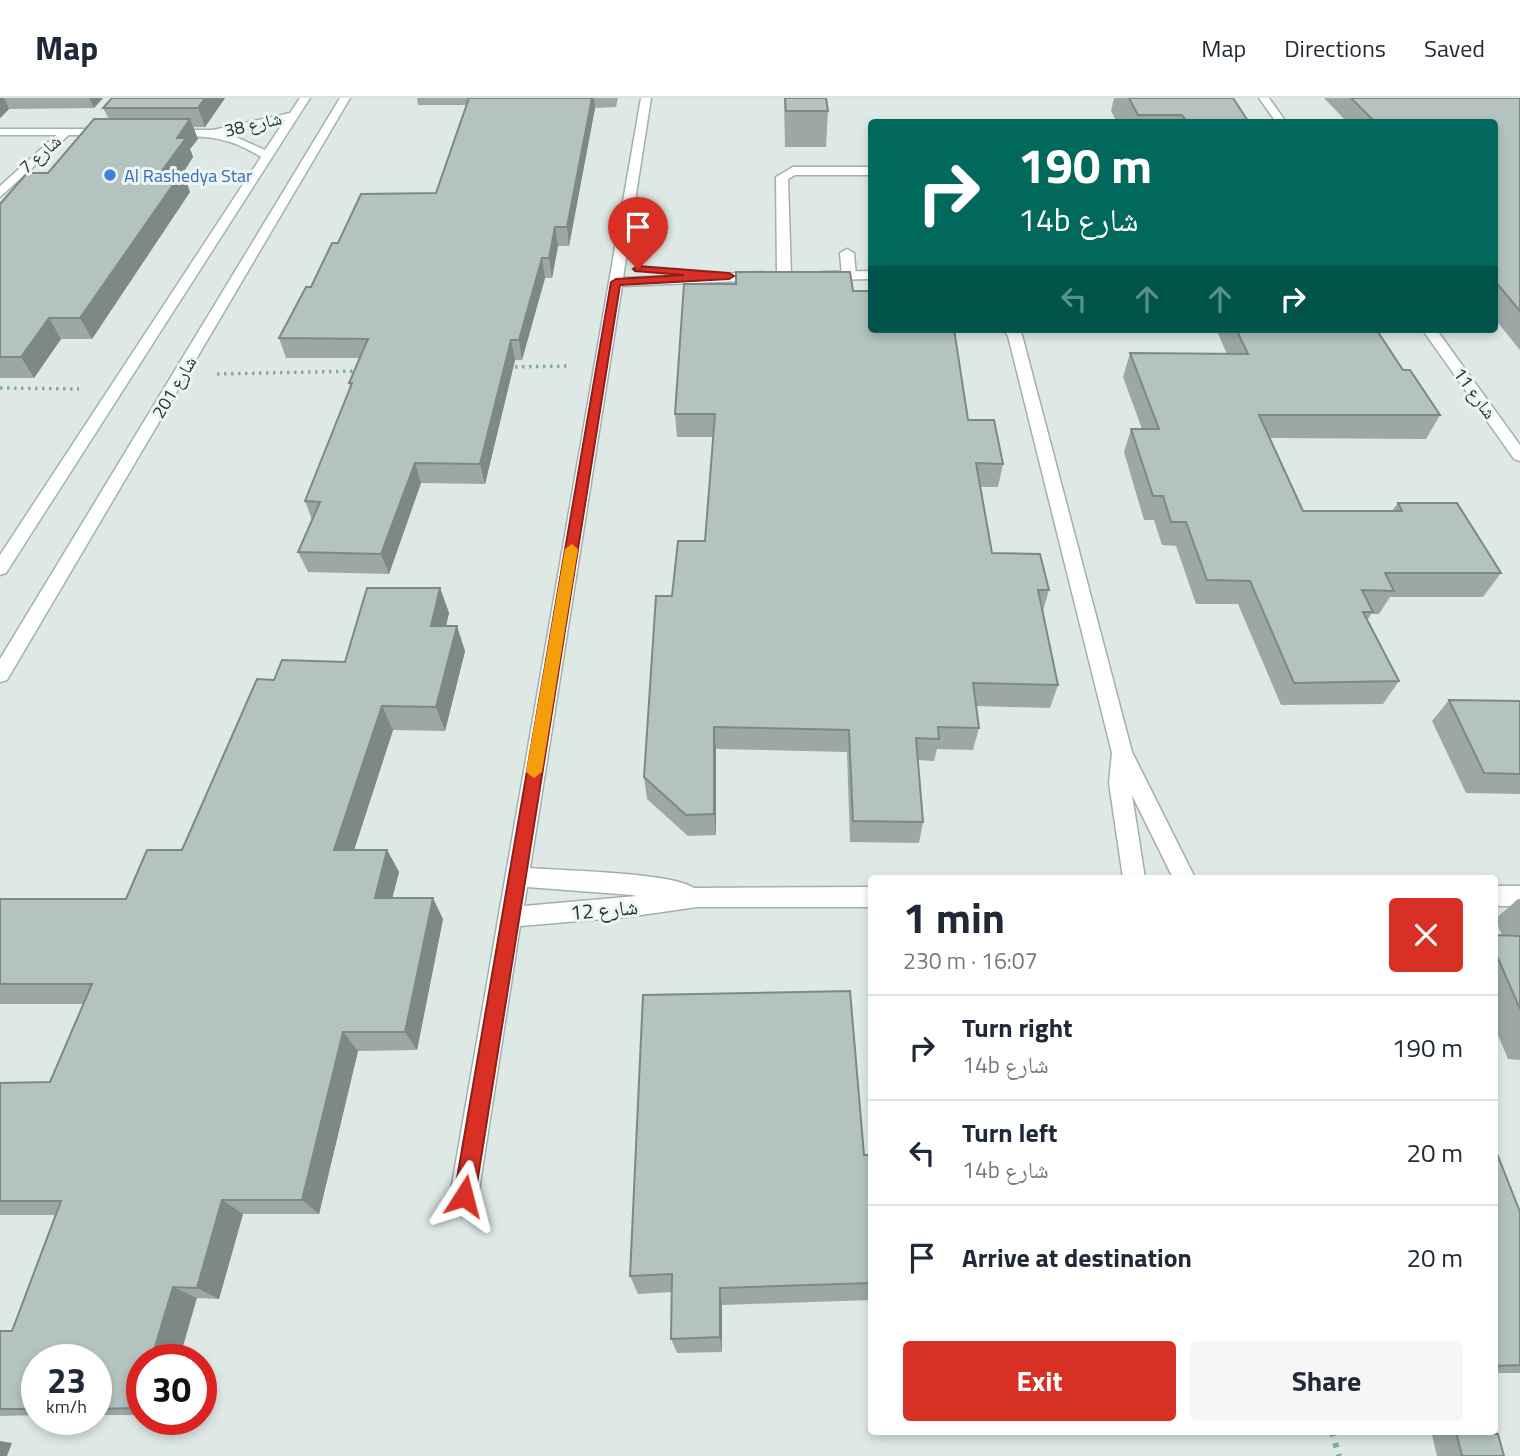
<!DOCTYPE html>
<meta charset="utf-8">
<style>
body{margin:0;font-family:"Titillium Web","Noto Naskh Arabic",sans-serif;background:#f6f6f7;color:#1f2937;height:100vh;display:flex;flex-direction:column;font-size:26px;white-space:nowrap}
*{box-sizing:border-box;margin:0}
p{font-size:23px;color:#747a83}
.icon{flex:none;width:38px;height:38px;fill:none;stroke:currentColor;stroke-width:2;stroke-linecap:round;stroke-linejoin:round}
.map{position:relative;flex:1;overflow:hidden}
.drawer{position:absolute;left:868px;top:777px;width:630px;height:560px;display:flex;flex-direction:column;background:#fff;border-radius:7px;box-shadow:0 4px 10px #0003}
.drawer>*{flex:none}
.banner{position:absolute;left:868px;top:21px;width:630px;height:214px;border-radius:7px;box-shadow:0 4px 10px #0003;background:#00695c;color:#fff;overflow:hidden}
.speed{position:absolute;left:21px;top:1246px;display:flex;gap:14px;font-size:35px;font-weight:700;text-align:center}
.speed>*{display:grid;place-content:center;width:91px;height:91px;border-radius:50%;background:#fff;box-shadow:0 4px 10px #0003;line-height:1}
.speed small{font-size:18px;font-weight:400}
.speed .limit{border:10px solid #d22;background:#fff;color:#111}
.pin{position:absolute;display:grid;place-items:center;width:60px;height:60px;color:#fff;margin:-72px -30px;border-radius:50% 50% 50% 0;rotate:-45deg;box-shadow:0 0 7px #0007}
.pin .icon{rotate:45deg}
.me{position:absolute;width:77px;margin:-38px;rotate:9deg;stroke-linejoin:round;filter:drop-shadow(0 0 5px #0008)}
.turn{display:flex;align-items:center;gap:24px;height:147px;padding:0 35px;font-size:32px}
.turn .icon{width:91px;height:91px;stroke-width:2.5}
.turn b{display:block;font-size:49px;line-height:60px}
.lanes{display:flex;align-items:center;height:66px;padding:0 35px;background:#0003;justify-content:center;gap:35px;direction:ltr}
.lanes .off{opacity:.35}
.round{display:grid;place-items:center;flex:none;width:74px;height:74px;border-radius:7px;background:#f6f6f7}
.headline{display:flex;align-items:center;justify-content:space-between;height:119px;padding:0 35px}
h1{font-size:42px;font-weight:700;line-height:52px}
.button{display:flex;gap:14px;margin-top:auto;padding:14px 35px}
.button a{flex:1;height:80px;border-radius:7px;background:#d93025;color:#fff;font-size:28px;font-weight:700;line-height:80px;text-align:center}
.button a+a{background:#f6f6f7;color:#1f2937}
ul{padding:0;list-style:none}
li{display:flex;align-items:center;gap:21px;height:105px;padding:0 35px;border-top:2px solid #e0e1e3}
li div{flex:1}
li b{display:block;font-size:26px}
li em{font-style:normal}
header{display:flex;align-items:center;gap:42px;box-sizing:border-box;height:98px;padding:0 35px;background:#fff;border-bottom:2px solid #e0e1e3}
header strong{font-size:33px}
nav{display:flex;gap:38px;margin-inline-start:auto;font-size:24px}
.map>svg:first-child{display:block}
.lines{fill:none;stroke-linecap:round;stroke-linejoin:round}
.lane-casing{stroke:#a2b0ad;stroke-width:3}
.street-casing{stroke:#a2b0ad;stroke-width:3}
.secondary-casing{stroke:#9eb4af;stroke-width:3}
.path-far1{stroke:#80aba3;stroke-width:3.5;stroke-dasharray:2.5 4.5;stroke-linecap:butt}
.path{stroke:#80aba3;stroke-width:6;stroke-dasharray:4.5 7;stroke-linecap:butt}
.lane{fill:#fff;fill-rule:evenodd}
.street{fill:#fff;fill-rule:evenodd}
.secondary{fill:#fff;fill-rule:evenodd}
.wall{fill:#9ba8a4}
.shaded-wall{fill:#7e8886}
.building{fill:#b4c3bf;stroke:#7e8886;stroke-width:2}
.route{fill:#d93025;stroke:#8d1f18;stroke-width:2}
.slow{fill:#f59e0b}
.shop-dot{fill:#3f7fe0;stroke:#eef6f3;stroke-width:2.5}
.labels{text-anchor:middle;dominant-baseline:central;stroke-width:6;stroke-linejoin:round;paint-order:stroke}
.far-street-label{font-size:18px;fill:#213734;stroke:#eef6f3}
.far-shop-label{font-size:18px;fill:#366cbe;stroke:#eef6f3;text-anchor:start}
.street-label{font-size:21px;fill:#213734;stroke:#eef6f3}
</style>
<header>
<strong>Map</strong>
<nav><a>Map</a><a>Directions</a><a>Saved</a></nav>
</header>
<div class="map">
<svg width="1520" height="1358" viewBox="0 0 1520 1358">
<rect width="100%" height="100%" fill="#dee9e6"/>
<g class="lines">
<g class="lane-casing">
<g id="lane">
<path d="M793,69H872V77H795L788,81L791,178L784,182L777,178L776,79Z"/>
<path d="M847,151L854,155L856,178L849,182L842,178L840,155Z"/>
</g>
</g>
<g class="street-casing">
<g id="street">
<path d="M641,0H651L623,180L764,174L771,178L764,182L622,188L530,770C563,773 670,774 694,790L872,789V809H697L627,819L520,828L478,1098L474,1108L464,1112L454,1108L450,1098ZM527,789L632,797L637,798L524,808Z"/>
<path d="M1259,0H1269L1286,24H1276Z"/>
<path d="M62,32L72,34L0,99V88Z"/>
<path d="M872,173V181L821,182L814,178L821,174Z"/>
<path d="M1003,231H1018L1022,237L1132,654L1195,780H1173L1132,697L1145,780H1123L1109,685L1112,655L1008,238Z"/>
<path d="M1422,231H1436L1520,347V363L1514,361Z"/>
<rect x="1494" y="788" width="26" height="20"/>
</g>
</g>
<g class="secondary-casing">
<g id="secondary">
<path d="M300,0H310L6,475L0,477V457L261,59C227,38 208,38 169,38L163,35L169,32H213L290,15ZM285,22L265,52L227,35Z"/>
<path d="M340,0H350L7,582L0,584V561Z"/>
<path d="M0,31H112L118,34L112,37H0Z"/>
</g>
</g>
<g class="path-far1">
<path d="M508,269L569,268"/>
<path d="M217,276L359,273"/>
<path d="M0,290L79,291"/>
</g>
<path class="path" d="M1332,1334L1339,1358"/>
<use href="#lane" class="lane"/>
<use href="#street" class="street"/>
<use href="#secondary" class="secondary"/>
</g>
<g class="wall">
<path d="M0,0H103L94,10L9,11L0,20Z"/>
<path d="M225,0L205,29H193L198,41L190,51L193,59L183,75L190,94L92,241H61L34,280H0V106L48,75L109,21L103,10Z"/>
<path d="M417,0H618L616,9L595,10L569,148H558L552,180H545L522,262H515L485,386L421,385L389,476L308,474L298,454L312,422L305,403L351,290L349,285L360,260H286L279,240L338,145L436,95L467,7H418Z"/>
<path d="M784,0H826L828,13L826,49H785Z"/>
<path d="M1114,0H1129L1248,23V24H1117L1111,13Z"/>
<path d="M1324,0H1520V252L1494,220V24H1347Z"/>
<path d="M853,193L872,231L968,322L1003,366L998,389H981L992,455L1049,492L1043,513L1058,587L1050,610L976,608L979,630L973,652L937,651L934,663L918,662L923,724L919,745L850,744L847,654L716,651V737L688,738L647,701L644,679L672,498L705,443L713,339H677L675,316Z"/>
<path d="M1216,231H1376L1403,272L1440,317L1426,341L1270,340L1303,413H1392L1398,405L1501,475L1483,499H1390L1379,516H1371L1367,523L1399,583L1383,606L1281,607L1238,506H1196L1176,448L1162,447L1154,422H1144L1124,354L1131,331H1142L1123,279L1130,255L1227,256Z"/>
<path d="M440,490L449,515L446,528L465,553L445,633L393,632L354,752H387L399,774L392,800L443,821L417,952L358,953L319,1116H243L219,1201L197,1200L142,1262V1317H96V1262H37V1317L0,1318V1233H12L55,1117H0V985L50,984L83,906H0V801H126L182,752L274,582L345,564Z"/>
<path d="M1449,602L1520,603V696L1466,695L1432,623Z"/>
<path d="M1518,801H1520V962L1508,961L1494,928V837H1502L1495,821Z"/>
<path d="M1494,1048L1520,1114V1275H1494Z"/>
<path d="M864,1057H872V1202L722,1207V1254L677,1255L671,1241L672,1194L638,1196L630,1178Z"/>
<path d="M1449,1334H1469L1504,1358H1437L1432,1337Z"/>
</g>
<g class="shaded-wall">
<path d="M0,0H4L9,11L0,20Z"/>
<path d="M89,0H103L94,10Z"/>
<path d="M205,0H225L205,29L198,10Z"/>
<path d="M592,0H594L595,10L569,148L567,129Z"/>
<path d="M190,21L198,41L190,51L193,59L183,75L190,94L92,241L80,220L161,74L177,40Z"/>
<path d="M555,129L558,148L552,180L549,160Z"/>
<path d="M542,160L545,180L522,262L519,242Z"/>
<path d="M49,220L61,241L34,280L21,259Z"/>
<path d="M511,242L515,262L485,386L480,366Z"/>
<path d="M415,365L421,385L389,476L381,456Z"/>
<path d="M440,490L449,515L440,553L431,528Z"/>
<path d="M457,528L465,553L445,633L436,609Z"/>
<path d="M382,608L393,632L347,774L334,752Z"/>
<path d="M714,629L716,651V737L714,716Z"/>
<path d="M387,752L399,774L387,821L375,800Z"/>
<path d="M433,800L443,821L417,952L405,934Z"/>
<path d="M343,934L358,953L319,1116L302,1102Z"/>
<path d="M222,1102L243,1116L219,1201L197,1190Z"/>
<path d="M173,1189L197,1200L179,1262H151Z"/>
<path d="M720,1190L722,1207V1254L720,1239Z"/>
<path d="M142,1292V1312L136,1310Z"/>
<path d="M0,1343L12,1345L7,1358H0Z"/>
</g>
<g class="building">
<path d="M112,0H205L198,10H103Z"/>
<path d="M469,0H592L567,129H555L549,160H542L519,242H511L480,366L415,365L381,456L298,454L320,404L305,403L352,285H349L368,241L279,240L306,189H311L332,145H338L361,96L436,95Z"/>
<path d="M785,0H826L828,13H786Z"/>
<path d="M1129,0H1233L1248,23H1229L1230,24H1187L1182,17H1138Z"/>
<path d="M1351,0H1520V213L1494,182V24H1375Z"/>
<path d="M94,21H190L177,40H186L161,74H182L80,220H49L21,259H0V106L27,75H48Z"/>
<path d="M736,174H850L853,193H872V231H954L968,322H994L1003,366L976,365L992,455L1040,456L1049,492H1038L1058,587L973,585L979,630L938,629L939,641L916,640L923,724L853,723L849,632L714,629V716L686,717L644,679L656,498H672L678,443H705L715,316H675L684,186H736Z"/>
<path d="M1236,231H1376L1403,272H1410L1440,317H1259L1303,413H1402L1398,405H1457L1501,475H1385L1394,493L1362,492L1373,514H1363L1399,583L1294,585L1250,483L1207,482L1186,424H1171L1163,398H1153L1131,331H1159L1130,255L1248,256Z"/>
<path d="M367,490H440L431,528H457L436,609L382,608L334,752H387L375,800H433L405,934H343L302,1102H222L197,1190L173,1189L151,1262H142V1292L136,1310L96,1311V1262H37V1311H0V1233H12L61,1103H0V985L50,984L92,886H0V801H126L147,752H182L257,581L274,582L282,562L345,564Z"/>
<path d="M1449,602L1520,603V676L1484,675Z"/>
<path d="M1494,837L1520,838V911L1494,851Z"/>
<path d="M850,893L864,1057H872V1185L720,1190V1239L671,1241L672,1176L630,1178L643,897Z"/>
<path d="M1494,1048L1520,1114V1267L1494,1268Z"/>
<path d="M1456,1334L1498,1336L1504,1358H1462Z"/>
</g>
<path class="route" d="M638,168L729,175L734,178L729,181L620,187L475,1098L472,1106L464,1109L457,1106L454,1098L611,184L616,181L684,177L635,173L633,171Z"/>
<path class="slow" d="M572,446L578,451L542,674L534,680L526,674L565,451Z"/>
<circle class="shop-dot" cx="110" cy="77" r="7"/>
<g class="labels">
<g class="far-street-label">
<text transform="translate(253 26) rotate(-13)">شارع 38</text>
<text transform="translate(40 56) rotate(-41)">شارع 7</text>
<text transform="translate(174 289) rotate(-59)">شارع 201</text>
<text transform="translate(1475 295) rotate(54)">شارع 11</text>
</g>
<g class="far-shop-label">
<text x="124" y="77">Al Rashedya Star</text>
</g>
<g class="street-label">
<text transform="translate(604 811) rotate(-5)">شارع 12</text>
</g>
</g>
</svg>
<div class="speed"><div>23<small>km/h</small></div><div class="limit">30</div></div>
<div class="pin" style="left:638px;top:171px;background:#d93025"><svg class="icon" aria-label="arrive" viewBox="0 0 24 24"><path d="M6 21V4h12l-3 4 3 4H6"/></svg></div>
<svg class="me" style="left:464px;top:1098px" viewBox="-20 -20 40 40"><path d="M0-17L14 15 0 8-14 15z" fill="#d93025" stroke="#fff" stroke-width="4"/></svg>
<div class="banner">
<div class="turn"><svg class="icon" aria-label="right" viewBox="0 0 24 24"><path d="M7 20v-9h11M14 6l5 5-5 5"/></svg><div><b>190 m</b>14b شارع</div></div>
<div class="lanes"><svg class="icon off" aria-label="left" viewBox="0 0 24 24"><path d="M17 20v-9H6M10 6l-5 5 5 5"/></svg><svg class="icon off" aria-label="ahead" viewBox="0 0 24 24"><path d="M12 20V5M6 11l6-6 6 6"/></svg><svg class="icon off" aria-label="ahead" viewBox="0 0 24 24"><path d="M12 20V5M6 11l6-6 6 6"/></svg><svg class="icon" aria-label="right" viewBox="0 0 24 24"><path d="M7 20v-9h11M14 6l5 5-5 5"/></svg></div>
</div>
<section class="drawer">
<div class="headline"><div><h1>1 min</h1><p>230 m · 16:07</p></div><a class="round" style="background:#d93025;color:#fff"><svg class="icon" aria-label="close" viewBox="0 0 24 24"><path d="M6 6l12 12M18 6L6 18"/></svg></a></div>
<ul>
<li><svg class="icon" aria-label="right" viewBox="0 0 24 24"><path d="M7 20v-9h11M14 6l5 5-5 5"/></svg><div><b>Turn right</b><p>14b شارع</p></div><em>190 m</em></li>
<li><svg class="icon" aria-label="left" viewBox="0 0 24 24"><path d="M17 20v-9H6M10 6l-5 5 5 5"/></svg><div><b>Turn left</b><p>14b شارع</p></div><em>20 m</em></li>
<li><svg class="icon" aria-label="arrive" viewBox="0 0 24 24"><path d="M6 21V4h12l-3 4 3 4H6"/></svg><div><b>Arrive at destination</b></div><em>20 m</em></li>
</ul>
<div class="button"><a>Exit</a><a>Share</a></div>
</section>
</div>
